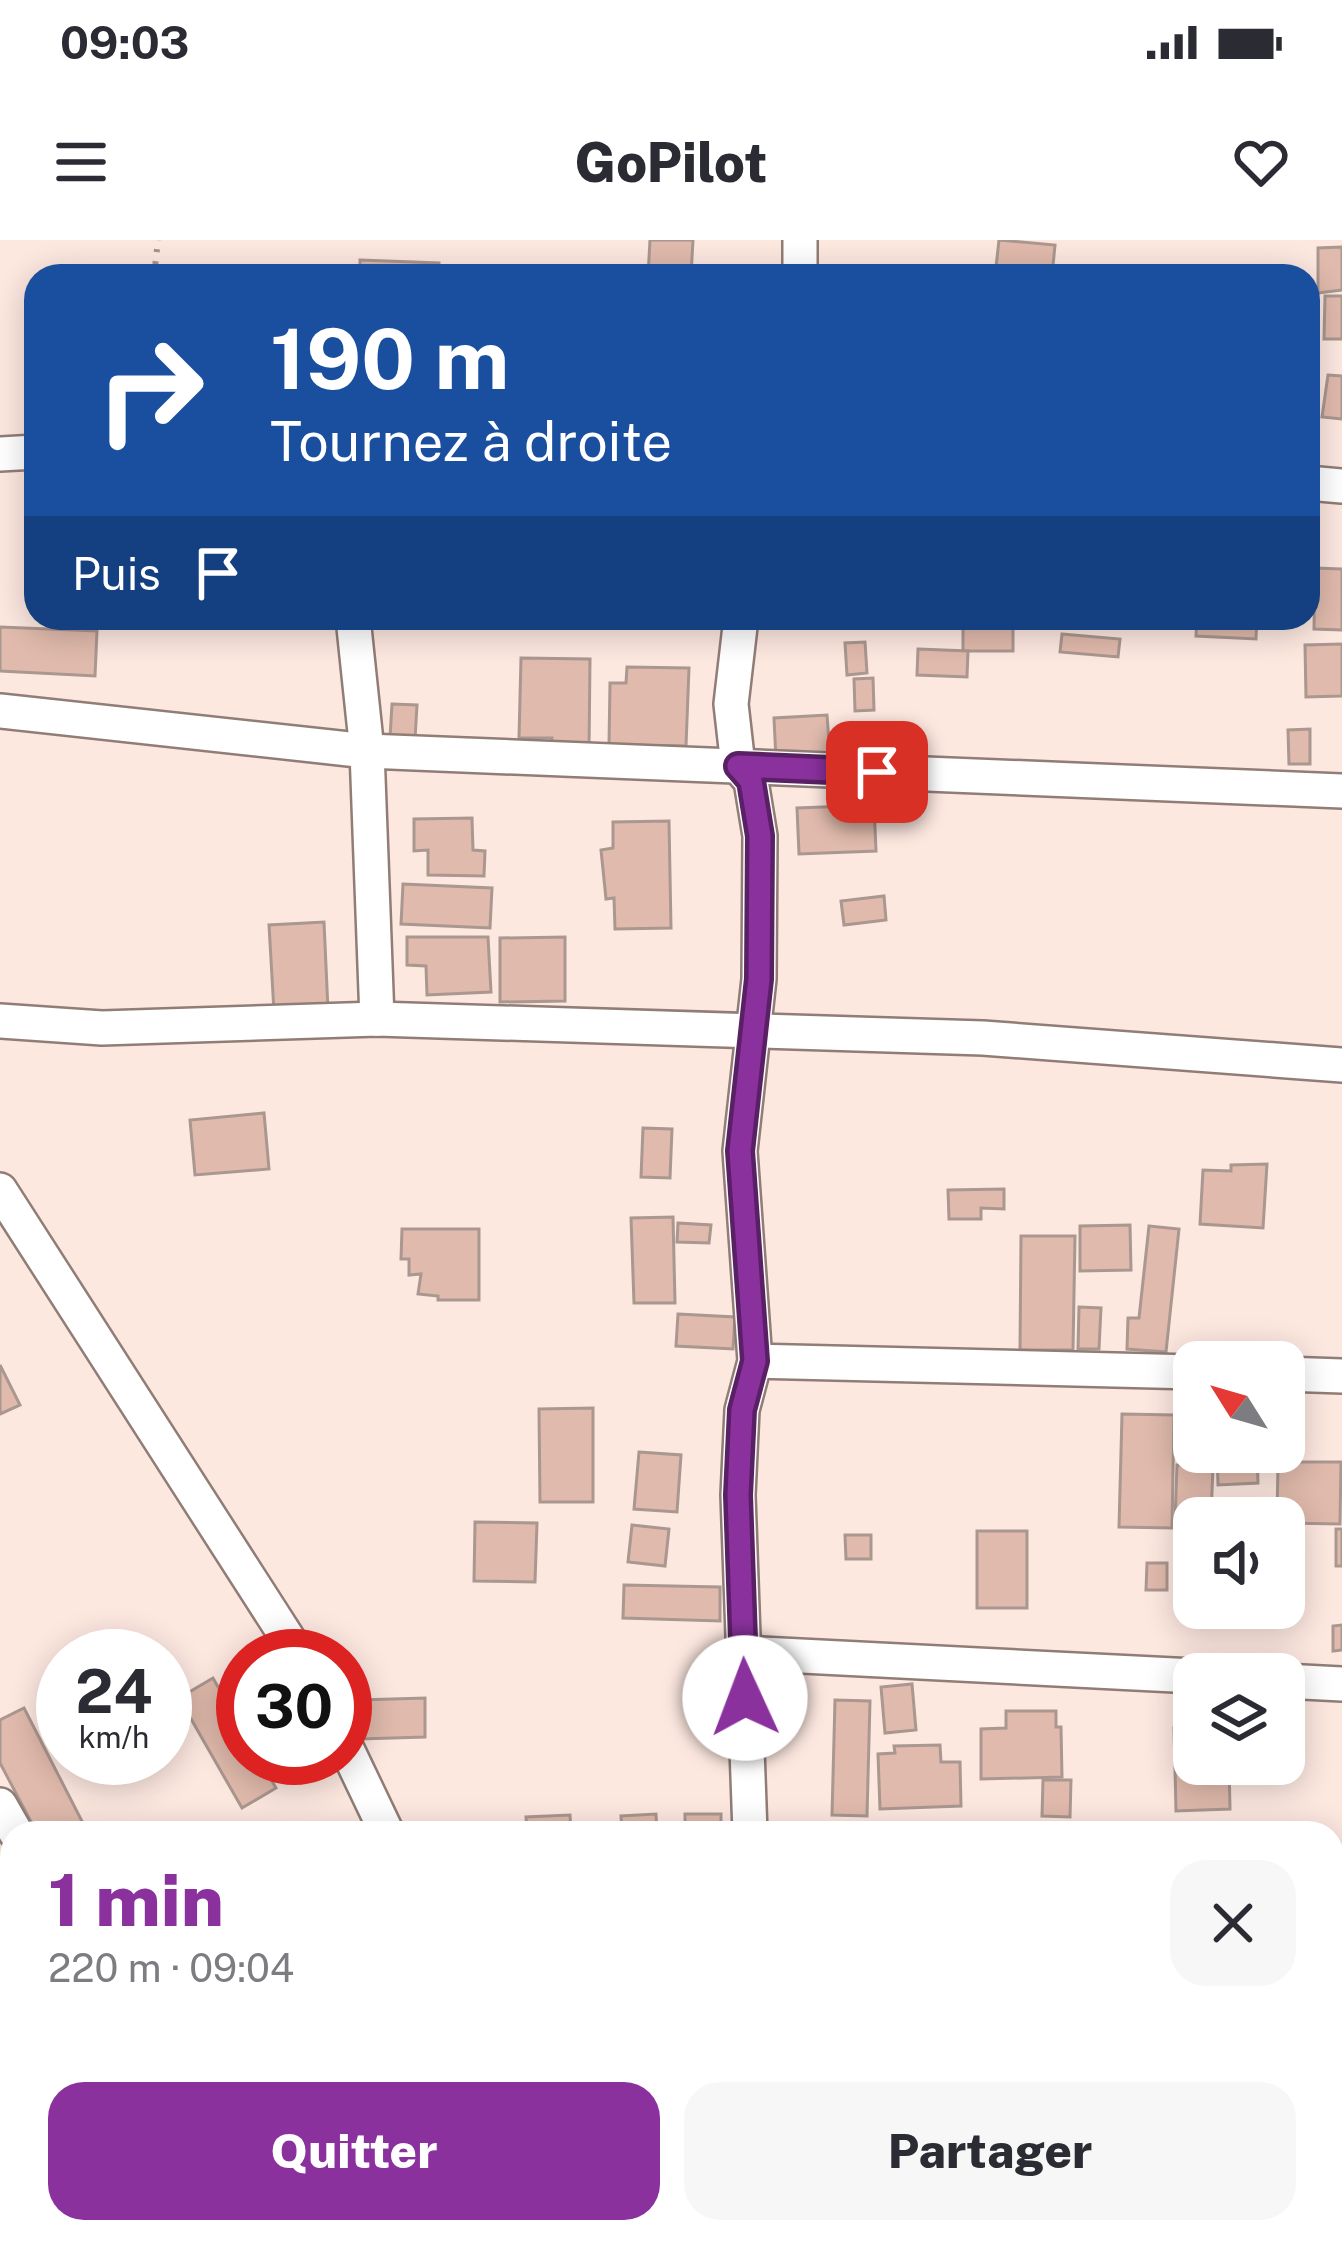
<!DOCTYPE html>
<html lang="fr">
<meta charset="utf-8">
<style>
body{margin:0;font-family:"Public Sans",sans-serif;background:#f7f7f7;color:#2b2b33;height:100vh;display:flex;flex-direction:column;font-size:45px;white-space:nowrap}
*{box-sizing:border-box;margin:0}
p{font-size:39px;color:#7c7c81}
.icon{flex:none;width:66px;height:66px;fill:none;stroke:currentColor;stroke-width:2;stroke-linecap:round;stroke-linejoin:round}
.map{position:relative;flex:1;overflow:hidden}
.panel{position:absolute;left:0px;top:1581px;width:1344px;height:423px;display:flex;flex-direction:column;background:#fff;border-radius:36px 36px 0 0;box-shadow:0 6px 30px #0003}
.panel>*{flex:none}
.top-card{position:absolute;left:24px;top:24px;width:1296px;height:366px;border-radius:36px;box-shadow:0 6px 30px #0003;background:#1a4fa0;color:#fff;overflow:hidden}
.needle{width:78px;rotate:307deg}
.buttons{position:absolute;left:1173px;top:1101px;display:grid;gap:24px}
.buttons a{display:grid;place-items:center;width:132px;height:132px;border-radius:24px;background:#fff;box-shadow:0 6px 30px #0003;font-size:60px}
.speed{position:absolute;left:36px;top:1389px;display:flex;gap:24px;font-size:60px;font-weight:700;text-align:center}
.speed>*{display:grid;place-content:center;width:156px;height:156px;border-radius:50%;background:#fff;box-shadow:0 6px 30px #0003;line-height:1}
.speed small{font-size:30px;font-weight:400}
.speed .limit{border:18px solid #d22;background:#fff;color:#111}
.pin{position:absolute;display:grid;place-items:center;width:102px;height:102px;color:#fff;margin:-51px;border-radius:24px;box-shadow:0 6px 18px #0006}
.me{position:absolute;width:132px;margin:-66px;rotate:358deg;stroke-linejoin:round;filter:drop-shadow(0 0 9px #0008)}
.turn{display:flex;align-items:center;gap:42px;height:252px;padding:0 48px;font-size:54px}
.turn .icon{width:156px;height:156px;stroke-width:2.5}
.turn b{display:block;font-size:84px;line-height:102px}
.then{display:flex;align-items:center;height:114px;padding:0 48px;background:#0003;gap:24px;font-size:45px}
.round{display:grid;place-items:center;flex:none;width:126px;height:126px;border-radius:36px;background:#f7f7f7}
.summary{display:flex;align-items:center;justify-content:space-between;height:204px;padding:0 48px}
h1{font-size:72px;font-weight:800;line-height:90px;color:#8a319d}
.cta{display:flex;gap:24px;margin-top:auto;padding:24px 48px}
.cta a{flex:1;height:138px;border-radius:36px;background:#8a319d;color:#fff;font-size:48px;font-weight:800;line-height:138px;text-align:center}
.cta a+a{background:#f7f7f7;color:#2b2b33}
.status{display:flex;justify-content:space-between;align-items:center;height:84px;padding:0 60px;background:#fff;direction:ltr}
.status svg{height:33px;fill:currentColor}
header{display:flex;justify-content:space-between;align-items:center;height:156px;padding:0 48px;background:#fff;font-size:54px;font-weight:800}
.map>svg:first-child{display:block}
.building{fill:#e0baac;stroke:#aa978f;stroke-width:3}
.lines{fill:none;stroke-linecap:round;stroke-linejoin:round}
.minor-casing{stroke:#907d76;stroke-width:38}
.path{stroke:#a3948e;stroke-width:6;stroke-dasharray:3 9;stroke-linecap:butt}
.minor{stroke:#fff;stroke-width:33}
.route-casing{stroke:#5a2066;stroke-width:30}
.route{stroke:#8a319d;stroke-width:21}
</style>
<div class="status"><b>09:03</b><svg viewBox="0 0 49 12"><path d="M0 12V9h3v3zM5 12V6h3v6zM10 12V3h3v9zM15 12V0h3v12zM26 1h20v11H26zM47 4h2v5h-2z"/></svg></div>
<header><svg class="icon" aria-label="menu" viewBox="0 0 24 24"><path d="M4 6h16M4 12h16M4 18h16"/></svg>GoPilot<svg class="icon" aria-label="heart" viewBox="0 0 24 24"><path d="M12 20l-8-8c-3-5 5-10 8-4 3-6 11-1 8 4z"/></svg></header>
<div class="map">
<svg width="1342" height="2002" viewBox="0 0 1342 2002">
<rect width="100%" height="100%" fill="#fde8e0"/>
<g class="building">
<path d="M650,0H693L691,36H648Z"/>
<path d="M999,0L1055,5L1052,36H995Z"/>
<path d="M1342,7V50L1318,53V8Z"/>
<path d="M360,20L439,23L438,36H360Z"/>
<path d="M1325,56H1342V99H1324Z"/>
<path d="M1328,135L1342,136V179L1322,177Z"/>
<path d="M1315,328L1342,329V390L1314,389Z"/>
<path d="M93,378H117L118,386L93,387Z"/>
<path d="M686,378H726L724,387Z"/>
<path d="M1197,378H1257L1256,399L1196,396Z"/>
<path d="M0,387L97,391L95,436L0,431Z"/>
<path d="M1013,387V411H963V388Z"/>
<path d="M1062,394L1120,399L1118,417L1060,412Z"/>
<path d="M865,402L867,433L847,435L845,403Z"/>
<path d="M1342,404V456L1306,457L1305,405Z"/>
<path d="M918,409L968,411L967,437L917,435Z"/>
<path d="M521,418L590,419L589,512H552V498H519Z"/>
<path d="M627,427L689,428L686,506L609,505L610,443H626Z"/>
<path d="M873,438L874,470L855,471L854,439Z"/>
<path d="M392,464L417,465L415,499L390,498Z"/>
<path d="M827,475L830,516L776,520L774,478Z"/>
<path d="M1310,489V524H1289L1288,490Z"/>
<path d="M874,565L876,611L799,614L797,568Z"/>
<path d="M472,578L473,610L485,611L484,636L428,635V610L414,611V579Z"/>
<path d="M669,581L671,688L615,689L614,658L606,659L601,610L613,608V582Z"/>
<path d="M403,644L492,648L490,688L401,684Z"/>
<path d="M884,656L886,680L844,685L841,661Z"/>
<path d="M324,682L328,770L274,772L269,685Z"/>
<path d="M407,697H488L491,752L427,755L426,726L407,725Z"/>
<path d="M565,697V761L500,762V698Z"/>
<path d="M264,873L269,929L195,935L190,880Z"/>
<path d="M643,888L672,889L670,938L641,937Z"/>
<path d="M1267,924L1263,988L1200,984L1203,930L1231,931V925Z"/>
<path d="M1004,949V969L981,968V979H949L948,950Z"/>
<path d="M673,977L675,1063H634L631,978Z"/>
<path d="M678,983L711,985L709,1003L677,1002Z"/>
<path d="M1130,985L1131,1030L1080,1031V986Z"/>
<path d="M1149,986L1179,989L1166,1112L1127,1109L1128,1078H1139Z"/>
<path d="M402,989H479V1060H438V1056L418,1054L421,1034L409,1035V1019H401Z"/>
<path d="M1021,996H1075L1073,1110H1020Z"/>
<path d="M1079,1067L1101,1068L1099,1109H1078Z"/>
<path d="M678,1074L735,1077L733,1109L676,1106Z"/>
<path d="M0,1125L20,1165L0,1174Z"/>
<path d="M593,1168V1262H540L539,1169Z"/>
<path d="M1122,1174L1174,1175L1172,1288L1119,1287Z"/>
<path d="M639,1212L681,1215L677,1272L634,1269Z"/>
<path d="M1217,1212H1257L1258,1243L1218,1245Z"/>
<path d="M1278,1222H1341L1340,1284L1284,1283V1278H1277Z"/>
<path d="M1177,1225L1213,1226L1211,1278L1175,1280Z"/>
<path d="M475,1282L537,1283L535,1342L474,1341Z"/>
<path d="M632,1285L669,1289L665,1326L628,1322Z"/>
<path d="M1177,1287H1194V1367L1178,1368Z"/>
<rect x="1336" y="1289" width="6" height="37"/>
<rect x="977" y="1291" width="50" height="77"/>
<path d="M845,1295H871V1319H846Z"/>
<path d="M1147,1323H1167V1350H1146Z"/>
<path d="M624,1345L720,1347V1381L623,1378Z"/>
<path d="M1342,1385V1410L1333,1411V1386Z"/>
<path d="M213,1438L243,1491V1518H259L276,1548L242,1568L179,1458Z"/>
<path d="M912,1444L916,1490L885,1493L881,1447Z"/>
<path d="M425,1458V1497L360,1499L359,1460Z"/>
<path d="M835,1460L870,1461L867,1576L832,1575Z"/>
<path d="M24,1468L88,1593H37L0,1523V1480Z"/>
<path d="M1006,1471H1056V1487H1061L1062,1537L981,1539V1489L1006,1488Z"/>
<path d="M1174,1488H1194V1524H1229L1230,1569L1176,1571Z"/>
<path d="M940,1505L941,1522H960L961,1566L880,1569L878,1514L895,1513L894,1506Z"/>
<path d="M1043,1540H1071L1070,1577L1042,1576Z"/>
<path d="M656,1574L657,1593H622L621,1576Z"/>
<rect x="685" y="1574" width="36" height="19"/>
<path d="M570,1575L571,1593H527L526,1577Z"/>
<path d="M1064,1584V1593H1000V1585Z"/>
<path d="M1332,1951L1335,1957H1342V1986L1334,1988Z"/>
<path d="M58,1992H110L114,2002H61Z"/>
<path d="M234,1992H262L264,2002H237Z"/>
<path d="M282,1992H332L334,2002H284Z"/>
<path d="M387,1992H409L411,2002H390Z"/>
</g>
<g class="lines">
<g class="minor-casing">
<g id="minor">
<path d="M800,36V0"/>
<path d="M0,214L36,212"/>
<path d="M1308,243L1342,246"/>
<path d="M353,378L367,511L377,779"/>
<path d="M741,378L731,464L738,526L751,541L760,596L759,739L740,911L755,1121L742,1170L738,1255L750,1593"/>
<path d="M0,471L367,511L1342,551"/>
<path d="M0,781L102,788L377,779L983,798L1342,825"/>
<path d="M0,950L299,1416"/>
<path d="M755,1121L1194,1132"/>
<path d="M1284,1134L1342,1136"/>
<path d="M743,1413L1194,1436"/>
<path d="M1284,1441L1342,1444"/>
<path d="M345,1505L387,1593"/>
<path d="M0,1565L16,1593"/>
<path d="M1332,1737H1342"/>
<path d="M0,1742L12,1737"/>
<path d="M495,1992L497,2002"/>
<path d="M764,1992V2002"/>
</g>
</g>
<g class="path">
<path d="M154,36L158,0"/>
<path d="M150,1992L152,2002"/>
</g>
<use href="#minor" class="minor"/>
</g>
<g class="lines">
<g class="route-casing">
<path id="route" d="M745,1458L738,1255L742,1170L755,1121L740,911L759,739L760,596L751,541L738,526L877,532"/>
</g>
<use href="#route" class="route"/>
</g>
</svg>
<div class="buttons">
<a><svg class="needle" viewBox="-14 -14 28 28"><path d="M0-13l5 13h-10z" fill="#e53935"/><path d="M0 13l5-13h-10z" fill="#7c7c81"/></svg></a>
<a><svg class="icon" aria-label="sound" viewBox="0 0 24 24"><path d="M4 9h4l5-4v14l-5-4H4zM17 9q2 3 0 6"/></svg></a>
<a><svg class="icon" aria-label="layers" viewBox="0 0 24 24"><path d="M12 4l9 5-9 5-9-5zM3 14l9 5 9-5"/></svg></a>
</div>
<div class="speed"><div>24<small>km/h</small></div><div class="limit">30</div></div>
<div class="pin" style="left:877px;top:532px;background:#d93025"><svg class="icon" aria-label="arrive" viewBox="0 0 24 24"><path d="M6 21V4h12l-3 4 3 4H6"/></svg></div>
<svg class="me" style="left:745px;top:1458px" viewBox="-20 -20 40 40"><circle r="19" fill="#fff"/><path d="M0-13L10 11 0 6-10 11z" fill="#8a319d"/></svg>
<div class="top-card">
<div class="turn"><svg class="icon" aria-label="right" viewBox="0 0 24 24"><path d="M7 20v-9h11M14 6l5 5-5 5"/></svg><div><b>190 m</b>Tournez à droite</div></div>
<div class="then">Puis<svg class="icon" aria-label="arrive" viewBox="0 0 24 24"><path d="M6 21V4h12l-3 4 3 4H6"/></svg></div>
</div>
<section class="panel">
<div class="summary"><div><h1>1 min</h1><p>220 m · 09:04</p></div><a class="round"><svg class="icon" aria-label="close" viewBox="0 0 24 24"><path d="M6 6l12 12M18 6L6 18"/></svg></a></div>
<div class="cta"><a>Quitter</a><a>Partager</a></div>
</section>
</div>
